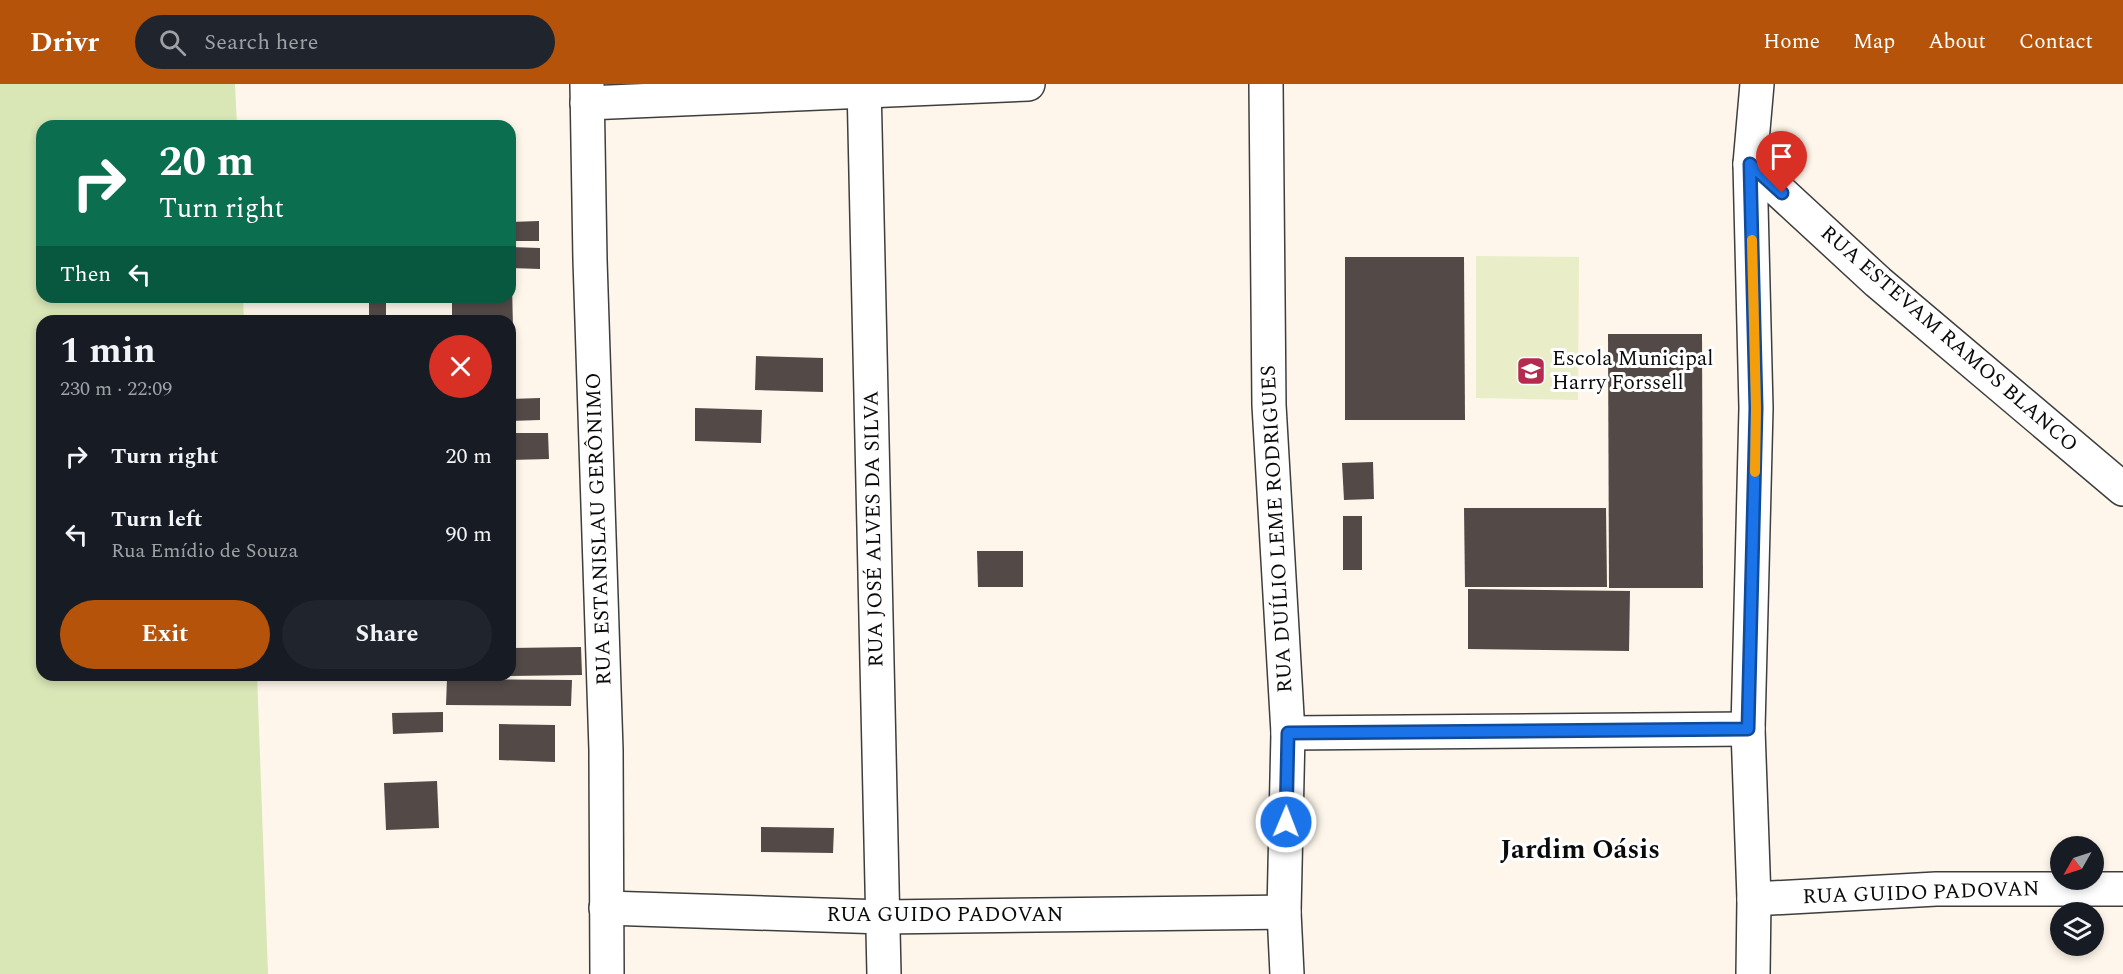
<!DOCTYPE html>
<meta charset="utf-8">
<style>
body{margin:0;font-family:Spectral,serif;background:#20242c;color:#f1f3f6;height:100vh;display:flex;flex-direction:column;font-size:22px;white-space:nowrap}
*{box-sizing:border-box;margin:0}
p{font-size:20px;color:#9ea1a6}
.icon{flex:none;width:33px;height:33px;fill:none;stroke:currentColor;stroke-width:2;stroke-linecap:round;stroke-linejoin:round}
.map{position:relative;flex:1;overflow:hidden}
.details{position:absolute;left:36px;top:231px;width:480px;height:366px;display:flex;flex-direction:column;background:#171b24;border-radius:18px;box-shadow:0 3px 9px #0003}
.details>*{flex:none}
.hud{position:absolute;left:36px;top:36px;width:480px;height:183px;border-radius:18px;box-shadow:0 3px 9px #0003;background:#0b6e4f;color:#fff;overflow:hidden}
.needle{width:39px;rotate:231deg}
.buttons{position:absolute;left:2050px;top:752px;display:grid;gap:12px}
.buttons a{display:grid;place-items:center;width:54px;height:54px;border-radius:50%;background:#171b24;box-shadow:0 3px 9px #0003;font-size:30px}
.pin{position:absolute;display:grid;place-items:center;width:51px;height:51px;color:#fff;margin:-62px -26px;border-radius:50% 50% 50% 0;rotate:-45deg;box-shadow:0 0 6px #0007}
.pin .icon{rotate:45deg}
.me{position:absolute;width:66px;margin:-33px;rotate:1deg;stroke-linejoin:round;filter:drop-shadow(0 0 4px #0008)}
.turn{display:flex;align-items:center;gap:21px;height:126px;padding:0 24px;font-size:27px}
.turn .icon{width:78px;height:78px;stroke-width:2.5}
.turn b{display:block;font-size:42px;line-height:51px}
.then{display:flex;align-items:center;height:57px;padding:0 24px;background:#0003;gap:12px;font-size:22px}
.round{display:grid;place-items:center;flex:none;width:63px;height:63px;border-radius:32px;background:#20242c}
.summary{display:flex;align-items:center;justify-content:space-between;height:102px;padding:0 24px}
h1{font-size:36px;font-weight:700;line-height:45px}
.cta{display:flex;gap:12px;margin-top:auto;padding:12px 24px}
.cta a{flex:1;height:69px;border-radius:36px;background:#b45309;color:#fff;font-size:24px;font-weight:700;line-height:69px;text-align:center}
.cta a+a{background:#20242c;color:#f1f3f6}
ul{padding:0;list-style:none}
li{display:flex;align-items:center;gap:18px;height:78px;padding:0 24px}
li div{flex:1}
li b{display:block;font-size:22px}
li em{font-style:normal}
header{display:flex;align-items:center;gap:36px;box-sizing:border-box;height:84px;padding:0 30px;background:#b45309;color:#fff}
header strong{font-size:28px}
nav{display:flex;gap:33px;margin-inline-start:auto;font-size:21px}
.search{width:420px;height:54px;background:#20242c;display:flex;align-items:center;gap:15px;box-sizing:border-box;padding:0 21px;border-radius:33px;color:#9ea1a6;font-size:22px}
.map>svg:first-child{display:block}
.green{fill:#d9e6b6}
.pitch{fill:#e9eec8}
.building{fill:#534a48}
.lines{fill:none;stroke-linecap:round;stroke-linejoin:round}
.minor-casing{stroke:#3e3e3e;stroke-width:36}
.minor{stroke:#fff;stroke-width:33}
.route-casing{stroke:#114b97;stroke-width:15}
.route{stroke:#1a73e8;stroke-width:10}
.slow{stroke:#f59e0b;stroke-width:10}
.labels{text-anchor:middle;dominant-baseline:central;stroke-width:6;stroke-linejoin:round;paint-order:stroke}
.street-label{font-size:21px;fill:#0b0b0b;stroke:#fff}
.poi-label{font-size:21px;fill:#0b0b0b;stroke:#fff;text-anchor:start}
.district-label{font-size:27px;font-weight:bold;fill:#0b0b0b;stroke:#fff}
</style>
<header>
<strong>Drivr</strong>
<div class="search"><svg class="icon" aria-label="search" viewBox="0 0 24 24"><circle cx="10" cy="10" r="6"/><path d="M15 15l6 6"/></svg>Search here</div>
<nav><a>Home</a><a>Map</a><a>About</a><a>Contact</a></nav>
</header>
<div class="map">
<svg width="2123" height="890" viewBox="0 0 2123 890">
<rect width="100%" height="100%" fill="#fef6ea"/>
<path class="green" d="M0,0H235L237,42H42V213H243L244,237H42V591H257L268,890H0Z"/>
<path class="pitch" d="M1476,172L1579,173L1578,316L1476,314Z"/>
<g class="building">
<path d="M539,137V157H510V138Z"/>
<path d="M510,163L540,164V185L510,184Z"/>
<path d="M1345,173H1464L1465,336H1345Z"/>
<path d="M510,200H512L513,244H510V237H452V213H510Z"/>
<rect x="369" y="213" width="17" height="24"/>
<path d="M1608,250H1702L1703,504H1609Z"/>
<path d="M756,272L823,274V308L755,306Z"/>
<path d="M540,314V336L510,337V315Z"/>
<path d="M695,324L762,326L761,359L695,357Z"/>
<path d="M510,349H548L549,375L510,376Z"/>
<path d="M1373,378L1374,415L1344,416L1342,379Z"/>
<path d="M1464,424H1606L1607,503H1465Z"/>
<rect x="1343" y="432" width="19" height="54"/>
<path d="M977,467H1023V503H978Z"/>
<path d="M1468,505L1630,507L1629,567L1468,565Z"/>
<path d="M581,563L582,591L510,592V564Z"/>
<path d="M447,595L572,596L571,622L446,621Z"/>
<path d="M443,628V648L393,650L392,629Z"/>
<path d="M499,640L555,641V678L499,676Z"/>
<path d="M437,697L439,744L386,746L384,699Z"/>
<path d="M761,743L834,744L833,769L761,768Z"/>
</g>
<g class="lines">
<g class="minor-casing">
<g id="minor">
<path d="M587,0L590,176L606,666L607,890"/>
<path d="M864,0L884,890"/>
<path d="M1266,0L1269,321L1288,649L1284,828L1287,890"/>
<path d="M587,19L1028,0"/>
<path d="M1750,80L1878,198L2123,405"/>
<path d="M1288,649L1748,645"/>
<path d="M1754,815L1936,805H2123"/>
<path d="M606,824L883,833L1284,828"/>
<path d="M1753,890L1754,815L1748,645L1756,324L1750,80L1757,0"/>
</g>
</g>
<use href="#minor" class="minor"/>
</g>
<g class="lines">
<g class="route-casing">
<path id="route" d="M1286,738L1288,649L1748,645L1756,324L1750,80L1782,109"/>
</g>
<use href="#route" class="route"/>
<path class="slow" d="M1752,156L1756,324L1755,388"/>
</g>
<defs>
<g id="school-square" transform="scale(1.5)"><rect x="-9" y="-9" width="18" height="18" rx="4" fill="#b32b4f" stroke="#fff"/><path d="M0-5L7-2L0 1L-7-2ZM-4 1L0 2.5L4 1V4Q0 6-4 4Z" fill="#fff"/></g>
</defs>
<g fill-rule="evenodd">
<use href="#school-square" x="1531" y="287"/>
</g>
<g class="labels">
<g class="street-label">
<text transform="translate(1949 255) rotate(41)">RUA ESTEVAM RAMOS BLANCO</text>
<text transform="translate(599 445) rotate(-92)">RUA ESTANISLAU GERÔNIMO</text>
<text transform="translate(874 445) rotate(-91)">RUA JOSÉ ALVES DA SILVA</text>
<text transform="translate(1277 445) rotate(-93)">RUA DUÍLIO LEME RODRIGUES</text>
<text transform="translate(1921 809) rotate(-2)">RUA GUIDO PADOVAN</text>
<text x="945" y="831">RUA GUIDO PADOVAN</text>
</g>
<g class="poi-label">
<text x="1552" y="275">Escola Municipal<tspan x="1552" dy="24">Harry Forssell</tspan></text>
</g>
<g class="district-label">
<text x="1580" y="766">Jardim Oásis</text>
</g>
</g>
</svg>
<div class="buttons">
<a><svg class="needle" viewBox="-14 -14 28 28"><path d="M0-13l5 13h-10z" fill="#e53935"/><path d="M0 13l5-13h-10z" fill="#9ea1a6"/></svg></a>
<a><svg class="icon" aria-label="layers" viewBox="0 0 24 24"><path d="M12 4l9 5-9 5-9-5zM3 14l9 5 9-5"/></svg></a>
</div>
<div class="pin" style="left:1782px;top:109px;background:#d93025"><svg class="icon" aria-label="arrive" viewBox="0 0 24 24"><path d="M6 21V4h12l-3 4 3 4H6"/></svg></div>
<svg class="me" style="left:1286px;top:738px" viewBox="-20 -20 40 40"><circle r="17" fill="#1a73e8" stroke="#fff" stroke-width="3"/><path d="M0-11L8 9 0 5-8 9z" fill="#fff"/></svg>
<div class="hud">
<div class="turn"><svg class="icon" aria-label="right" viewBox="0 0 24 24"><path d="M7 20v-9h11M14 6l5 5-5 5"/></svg><div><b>20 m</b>Turn right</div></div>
<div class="then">Then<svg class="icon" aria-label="left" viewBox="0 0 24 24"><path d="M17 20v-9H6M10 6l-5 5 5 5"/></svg></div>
</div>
<section class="details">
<div class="summary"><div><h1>1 min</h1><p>230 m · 22:09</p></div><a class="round" style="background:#d93025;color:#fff"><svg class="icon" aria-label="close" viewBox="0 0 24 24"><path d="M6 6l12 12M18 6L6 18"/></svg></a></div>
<ul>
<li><svg class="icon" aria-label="right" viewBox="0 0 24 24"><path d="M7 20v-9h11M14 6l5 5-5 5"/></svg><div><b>Turn right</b></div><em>20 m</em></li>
<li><svg class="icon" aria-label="left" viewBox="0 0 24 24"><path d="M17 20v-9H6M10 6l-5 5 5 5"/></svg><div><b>Turn left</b><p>Rua Emídio de Souza</p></div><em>90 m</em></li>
</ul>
<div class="cta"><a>Exit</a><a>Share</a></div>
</section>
</div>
